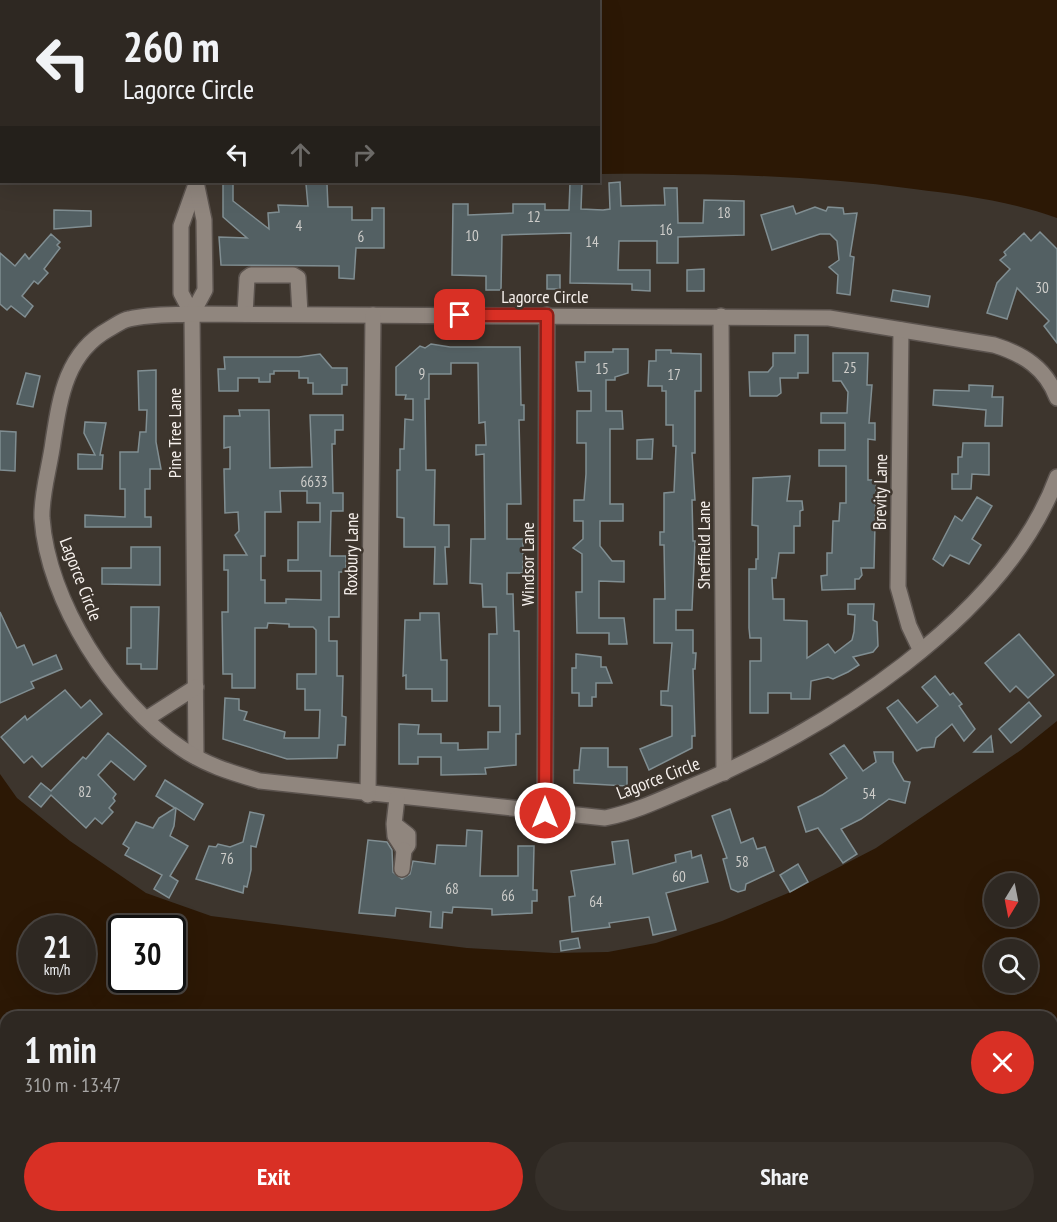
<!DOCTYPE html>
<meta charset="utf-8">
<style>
body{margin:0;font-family:"PT Sans Narrow",sans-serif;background:#36302a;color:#f1f3f6;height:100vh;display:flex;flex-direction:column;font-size:22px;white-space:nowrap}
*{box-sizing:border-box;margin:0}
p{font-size:20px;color:#a7a6a5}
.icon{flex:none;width:33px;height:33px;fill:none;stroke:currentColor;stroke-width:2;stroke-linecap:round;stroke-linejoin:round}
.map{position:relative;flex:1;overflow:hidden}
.panel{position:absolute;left:0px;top:1011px;width:1058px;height:212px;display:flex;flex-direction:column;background:#2e2822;border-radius:18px 18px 0 0;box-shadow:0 6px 24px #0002,0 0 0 2px #494440}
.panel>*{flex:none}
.banner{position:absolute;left:0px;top:0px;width:600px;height:183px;box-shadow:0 6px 24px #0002,0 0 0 2px #494440;background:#2e2822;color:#f1f3f6;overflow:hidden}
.needle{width:39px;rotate:190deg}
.fabs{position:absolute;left:984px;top:873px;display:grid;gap:12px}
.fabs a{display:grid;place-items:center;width:54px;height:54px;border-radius:50%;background:#2e2822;box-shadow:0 6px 24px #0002,0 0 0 2px #494440;font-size:30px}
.speed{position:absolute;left:18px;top:915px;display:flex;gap:12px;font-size:30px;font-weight:700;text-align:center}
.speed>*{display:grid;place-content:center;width:78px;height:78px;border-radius:50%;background:#2e2822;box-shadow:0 6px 24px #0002,0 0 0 2px #494440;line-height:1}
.speed small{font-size:15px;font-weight:400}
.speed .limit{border:3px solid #111;border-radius:9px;background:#fff;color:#111}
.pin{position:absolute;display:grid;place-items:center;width:51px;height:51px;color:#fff;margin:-26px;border-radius:12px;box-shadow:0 3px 9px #0006}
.me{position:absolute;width:66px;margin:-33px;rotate:0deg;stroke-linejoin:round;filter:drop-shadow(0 0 4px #0008)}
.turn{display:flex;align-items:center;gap:21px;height:126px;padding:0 24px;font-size:27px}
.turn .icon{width:78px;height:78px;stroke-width:2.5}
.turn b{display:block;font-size:42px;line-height:51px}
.lanes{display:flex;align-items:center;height:57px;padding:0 24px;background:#0003;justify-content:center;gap:30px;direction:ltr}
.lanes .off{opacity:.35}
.round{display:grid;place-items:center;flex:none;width:63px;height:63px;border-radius:32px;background:#36302a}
.summary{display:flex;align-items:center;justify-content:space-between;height:102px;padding:0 24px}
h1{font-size:36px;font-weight:700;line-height:45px}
.button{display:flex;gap:12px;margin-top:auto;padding:12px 24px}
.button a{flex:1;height:69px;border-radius:36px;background:#d93025;color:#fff;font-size:24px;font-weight:700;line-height:69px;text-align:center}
.button a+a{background:#36302a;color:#f1f3f6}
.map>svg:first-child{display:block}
.water{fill:#2c1805;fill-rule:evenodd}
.building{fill:#536063;stroke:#808e92;stroke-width:1.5;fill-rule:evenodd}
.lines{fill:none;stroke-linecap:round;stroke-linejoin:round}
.minor-casing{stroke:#5b534e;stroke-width:18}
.minor{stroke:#90867e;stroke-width:15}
.route-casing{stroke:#8d1f18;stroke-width:15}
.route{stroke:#d93025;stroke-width:10}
.labels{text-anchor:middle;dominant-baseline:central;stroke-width:5;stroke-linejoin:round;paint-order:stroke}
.number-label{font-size:15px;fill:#cecdca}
.street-label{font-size:18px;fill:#f7f1ed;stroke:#3d352d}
</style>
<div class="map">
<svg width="1057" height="1222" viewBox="0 0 1057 1222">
<rect width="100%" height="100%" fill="#3d352d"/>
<g class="water">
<path d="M350,0H1057V218C1011,201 962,195 914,189C809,175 704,173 599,174L598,2Z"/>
<path d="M1057,721V1222H0V774L17,798L70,841L146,893L211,916L467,948L554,953L608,952L656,943L722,921L793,891L876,848L1021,750ZM994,884H1028V916H994ZM32,928H82V980H32ZM122,928H172V980H122ZM994,950H1028V982H994ZM6,1017H1052V1216H6Z"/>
</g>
<g class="building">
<path d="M620,182L621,206L665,205L664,188H677L678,223H703L704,200L744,201V235L678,237V263H657V241H619L618,270H650V291L632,290V284L570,283L571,233L502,235L501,290H486V276L452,275L453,204H468V215L513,213V204H545V210H569L570,183H582L581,209L603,210L610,209L609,183Z"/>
<path d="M223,183H233V201L269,229L268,213L279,212L278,205L308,206L306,184H327L328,207H352V220H372V208H384V248H356L354,279L339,278V266L221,265L219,237L247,238L223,217Z"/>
<path d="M793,206L796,214L815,207L826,211L828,207L843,208L844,214L857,213L850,256L854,257L850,295L837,293L838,275L829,267L839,260L837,241L830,234H820L772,250L761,215Z"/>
<path d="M54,210L91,211V226L54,229Z"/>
<path d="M1040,232L1057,249V343L1044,326L1049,321L1017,288L1007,319L987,313L997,283L1010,269L1000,260L1006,255L1004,252L1024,233L1031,241Z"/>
<path d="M51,234L60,242L57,245L60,248L44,269L48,273L38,284L34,281L22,296L33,306L25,317L11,306L7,310L0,304V253L15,266L25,254L29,259Z"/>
<path d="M704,269V291H687V270Z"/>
<rect x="547" y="275" width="13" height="14"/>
<path d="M893,290L930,296L928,307L891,301Z"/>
<path d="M795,335H808V373H798V378H780L781,393L777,396H750L749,372H768L773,366V353H795Z"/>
<path d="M431,344L450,347H520L521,405H524V420H519L521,504H507V539H523V573H507V594H513L514,631H519L520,734H516V765L485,768L486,774L441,775V757H418V764H399V724L419,725L418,734H441V743H458V750L488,749V732H500V706H489V634H497L496,607H483L482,584L470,583L471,539H485L484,454L476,455V445H486L485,422L479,423L478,363H451V374H429V399H425L426,470H435L434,525H449V547H445L447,584H434L435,547H404V518L397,517V470H400V449H404L405,419L413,420V399H405L406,395H396V367L420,346L425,348Z"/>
<path d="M613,349H628V373L615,377V380H606V411H622L623,429H610V504H623V521H600V546L612,561H624V582L599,581V618H624L627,644H609V633H577L576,592H582V554L573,548L583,539V521H574V500H584L586,474V443H577V411H591V391H578L576,362H585V352H613Z"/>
<path d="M656,350H671V353L701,354V391H695V453H692L695,500H692L693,541H695L692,610H676V630H693V653H696L695,669H693L695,736H692V748L649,770L640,749L672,736V706L661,705V691H668L672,643H654V599H665L664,545H660V532H664V493L674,492L676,446H673V425H666V391H662V386H648L649,361H656Z"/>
<path d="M833,353H868L867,385H872L869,423H875V440L868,439V480H876L874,568H861L862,575L859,579H855V589L822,590L821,576L827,575V553H832L833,521H839L840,503H846V466H819V450H845V423H821V413H847L848,392L841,381H833Z"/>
<path d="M320,354L332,368H347V385H342V394H313V383H308V378H299V371H274V374H270V382H259V378H238V391H219L218,369H225L224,357H299Z"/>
<path d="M156,370V442L161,469H150V489H145V517H151V527H85V515L125,517V489H120V452H138L140,432H146L147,410H139L138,371Z"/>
<path d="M26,373L40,376L33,407L17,404Z"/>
<path d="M969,385L993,386L992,397H1003L1002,426H985L986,410L933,405L934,390L969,391Z"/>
<path d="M239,410H269L270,468L312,467L310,415H343V430H335V444H332L333,493H343V511H331L330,556H346V572H339V617H329V641H337V676H343L342,716L346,717L345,745H338L337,758L287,759L223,739L225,698L239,699V710L247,712L244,720L285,732L284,738H319L320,710H305V689H297V674H316V630L313,627H289V624L268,623L267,628H255V688H232V674H223L222,612H228V570H224V555H247L235,535L239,531L238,512L225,513L224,469H230V447L224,448V416H240ZM280,491H307V503H320V522H298V560H288V571H321V600L286,599V603H265V580H261V556H265V512H281Z"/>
<path d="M85,422L106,423L100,455H103L102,469H78V454L95,455L84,433Z"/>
<path d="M0,431L16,432L15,471L0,470Z"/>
<path d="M653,439L652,459H637V440Z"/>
<path d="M963,443H989V475L972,474L971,489H952V474H958V457H962Z"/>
<path d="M790,476L787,501H802L803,510L800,511V526H794V553H779L776,578H772L773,599H784V620L807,621V658L828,644L835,653L852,640L854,632L855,615L848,614V604H874L873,620L877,622L878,646L873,652L853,657L859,665L848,672L833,679L828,677L811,681L810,699H791V693H768V713H750V661H761V638H750L749,628V569H756V559H758V526L752,525L753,478Z"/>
<path d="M977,497L992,506L972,539L981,545L969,564L950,555L943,566L933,559L955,516L962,521Z"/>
<path d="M131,547H160V585L102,584V568H131Z"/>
<path d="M131,607H159L157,669H141V664H127V648H131Z"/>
<path d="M0,612L17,648L24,645L33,665L56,655L62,669L31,682L34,688L0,703Z"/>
<path d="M420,613H439L441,660H447V701H432V689H406V675L403,676L405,620H420Z"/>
<path d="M1019,634L1054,675L1028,698L1016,686L1010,692L985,663Z"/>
<path d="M576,654L601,657V667H606L612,683H596V697H592V706H579V693H572V668H576Z"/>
<path d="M935,676L950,695L953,693L962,704L959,706L975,729L964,741L952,724L936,738L934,747L922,748L917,751L887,708L898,700L917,723L938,706L922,687Z"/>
<path d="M65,690L81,708L90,700L102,714L42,767L32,756L24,763L1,737L25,716L27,720Z"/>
<path d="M1029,702L1041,716L1011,743L999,729Z"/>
<path d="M108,733L146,766L134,780L111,761L98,775L116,794L113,798L115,801L109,808L113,812L102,824L95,818L86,828L51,795L41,807L29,797L41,783L51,791L83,757L86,759Z"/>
<path d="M991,736L993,752H974Z"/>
<path d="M844,745L863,771L876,762L874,752H893V762L904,781L910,782L905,803L889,799L861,819L841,829L857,854L843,863L818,828L806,832L798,807L822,795L847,778L830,754Z"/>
<path d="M581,748H608V767H627V786L574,783V770H579Z"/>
<path d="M165,780L203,804L194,820L176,808L174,826L170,836L188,846L170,876L178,881L169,898L154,889L162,875L125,855L129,848L123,844L136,822L153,828L159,818L175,808L156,796Z"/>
<path d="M730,809L741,843L753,838L757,849L765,847L774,871L746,884L745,890L738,892L731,889L723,859L727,858L712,816Z"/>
<path d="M250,812L264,815L256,847L251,846V870L247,887L244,886L243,893L196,879L209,846L216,847L218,844L230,847L243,842Z"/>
<path d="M467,830L482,831L480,876H518V846H534L533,890H537V901H532V913L492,915V909L453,907L452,913L443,912L442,928L430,927L431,912L396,908L395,916L359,913L368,840L387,842L392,850L393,872L402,879L410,874L413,861L435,864L437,845L466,846Z"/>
<path d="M628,840L633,874L676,862L675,855L691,851L692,858L701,855L708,882L666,893L676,930L653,935L649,917L609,923L610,927L572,932L569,897L575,896L571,871L615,864L612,842Z"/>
<path d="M798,864L808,882L790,892L780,875Z"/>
<path d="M578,938L580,948L561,951L560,941Z"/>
</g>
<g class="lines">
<g class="minor-casing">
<g id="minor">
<path d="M18,0L19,2"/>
<path d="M194,0V2"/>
<path d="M196,184L181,226V293L192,314L196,757"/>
<path d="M192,314L205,290L204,220L196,182"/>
<path d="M245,314L247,278L251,275H293L298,278L300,314"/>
<path d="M721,316L724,773"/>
<path d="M901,330L898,587L909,626L920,649"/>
<path d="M1057,398C1046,368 1023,354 994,345L829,318L192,314C172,315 149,314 129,319C122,320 115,326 109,329C66,353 60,397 53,442C50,466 41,494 42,518C48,602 112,701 181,748C205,765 233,773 260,781L605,818C635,812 662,799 690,787C824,732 1005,618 1057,477"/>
<path d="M146,719L196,687"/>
<path d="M368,795L373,315"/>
<path d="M545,813L547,315"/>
<path d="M394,824L395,836L404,850L408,845V835L394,824L397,798"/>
<path d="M402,869L404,850"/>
</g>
</g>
<use href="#minor" class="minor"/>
</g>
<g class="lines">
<g class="route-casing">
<path id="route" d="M460,315H547L545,813"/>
</g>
<use href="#route" class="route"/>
</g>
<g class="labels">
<g class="number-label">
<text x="724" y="212">18</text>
<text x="534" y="216">12</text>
<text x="299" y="225">4</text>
<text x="666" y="229">16</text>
<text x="472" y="235">10</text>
<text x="361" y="236">6</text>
<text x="592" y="241">14</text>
<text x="1042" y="287">30</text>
<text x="850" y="367">25</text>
<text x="602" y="368">15</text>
<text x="422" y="373">9</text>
<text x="674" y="374">17</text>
<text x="314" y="481">6633</text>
<text x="85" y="791">82</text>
<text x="869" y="793">54</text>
<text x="227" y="858">76</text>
<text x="742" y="861">58</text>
<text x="679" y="876">60</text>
<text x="452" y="888">68</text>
<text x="508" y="895">66</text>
<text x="596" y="901">64</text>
</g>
<g class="street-label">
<text x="545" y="296">Lagorce Circle</text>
<text transform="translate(174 433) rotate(-90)">Pine Tree Lane</text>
<text transform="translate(880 492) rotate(-89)">Brevity Lane</text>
<text transform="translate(703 545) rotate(-90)">Sheffield Lane</text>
<text transform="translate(351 554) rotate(-89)">Roxbury Lane</text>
<text transform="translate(527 564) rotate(-90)">Windsor Lane</text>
<text transform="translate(81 579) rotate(69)">Lagorce Circle</text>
<text transform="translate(658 778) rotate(-21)">Lagorce Circle</text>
</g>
</g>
</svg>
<div class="fabs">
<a><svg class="needle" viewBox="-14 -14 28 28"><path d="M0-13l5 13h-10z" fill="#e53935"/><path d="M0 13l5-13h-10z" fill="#a7a6a5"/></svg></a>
<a><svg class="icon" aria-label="search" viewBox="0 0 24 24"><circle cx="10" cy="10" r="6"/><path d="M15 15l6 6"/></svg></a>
</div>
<div class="speed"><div>21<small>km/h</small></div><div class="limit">30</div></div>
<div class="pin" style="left:460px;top:315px;background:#d93025"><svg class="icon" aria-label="arrive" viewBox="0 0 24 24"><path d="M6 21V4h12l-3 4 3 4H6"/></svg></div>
<svg class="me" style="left:545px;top:813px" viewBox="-20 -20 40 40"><circle r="17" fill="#d93025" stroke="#fff" stroke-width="3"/><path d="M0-11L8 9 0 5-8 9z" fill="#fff"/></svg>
<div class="banner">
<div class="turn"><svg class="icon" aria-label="left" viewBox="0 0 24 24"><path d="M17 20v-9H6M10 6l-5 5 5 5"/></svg><div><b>260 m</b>Lagorce Circle</div></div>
<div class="lanes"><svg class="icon" aria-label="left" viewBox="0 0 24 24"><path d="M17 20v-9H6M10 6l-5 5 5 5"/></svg><svg class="icon off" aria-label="ahead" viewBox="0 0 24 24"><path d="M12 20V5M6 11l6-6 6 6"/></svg><svg class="icon off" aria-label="right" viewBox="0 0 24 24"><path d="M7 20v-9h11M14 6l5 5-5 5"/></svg></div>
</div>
<section class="panel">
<div class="summary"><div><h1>1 min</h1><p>310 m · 13:47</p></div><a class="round" style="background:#d93025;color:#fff"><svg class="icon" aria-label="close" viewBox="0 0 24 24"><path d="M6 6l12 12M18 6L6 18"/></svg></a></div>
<div class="button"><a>Exit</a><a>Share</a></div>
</section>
</div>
